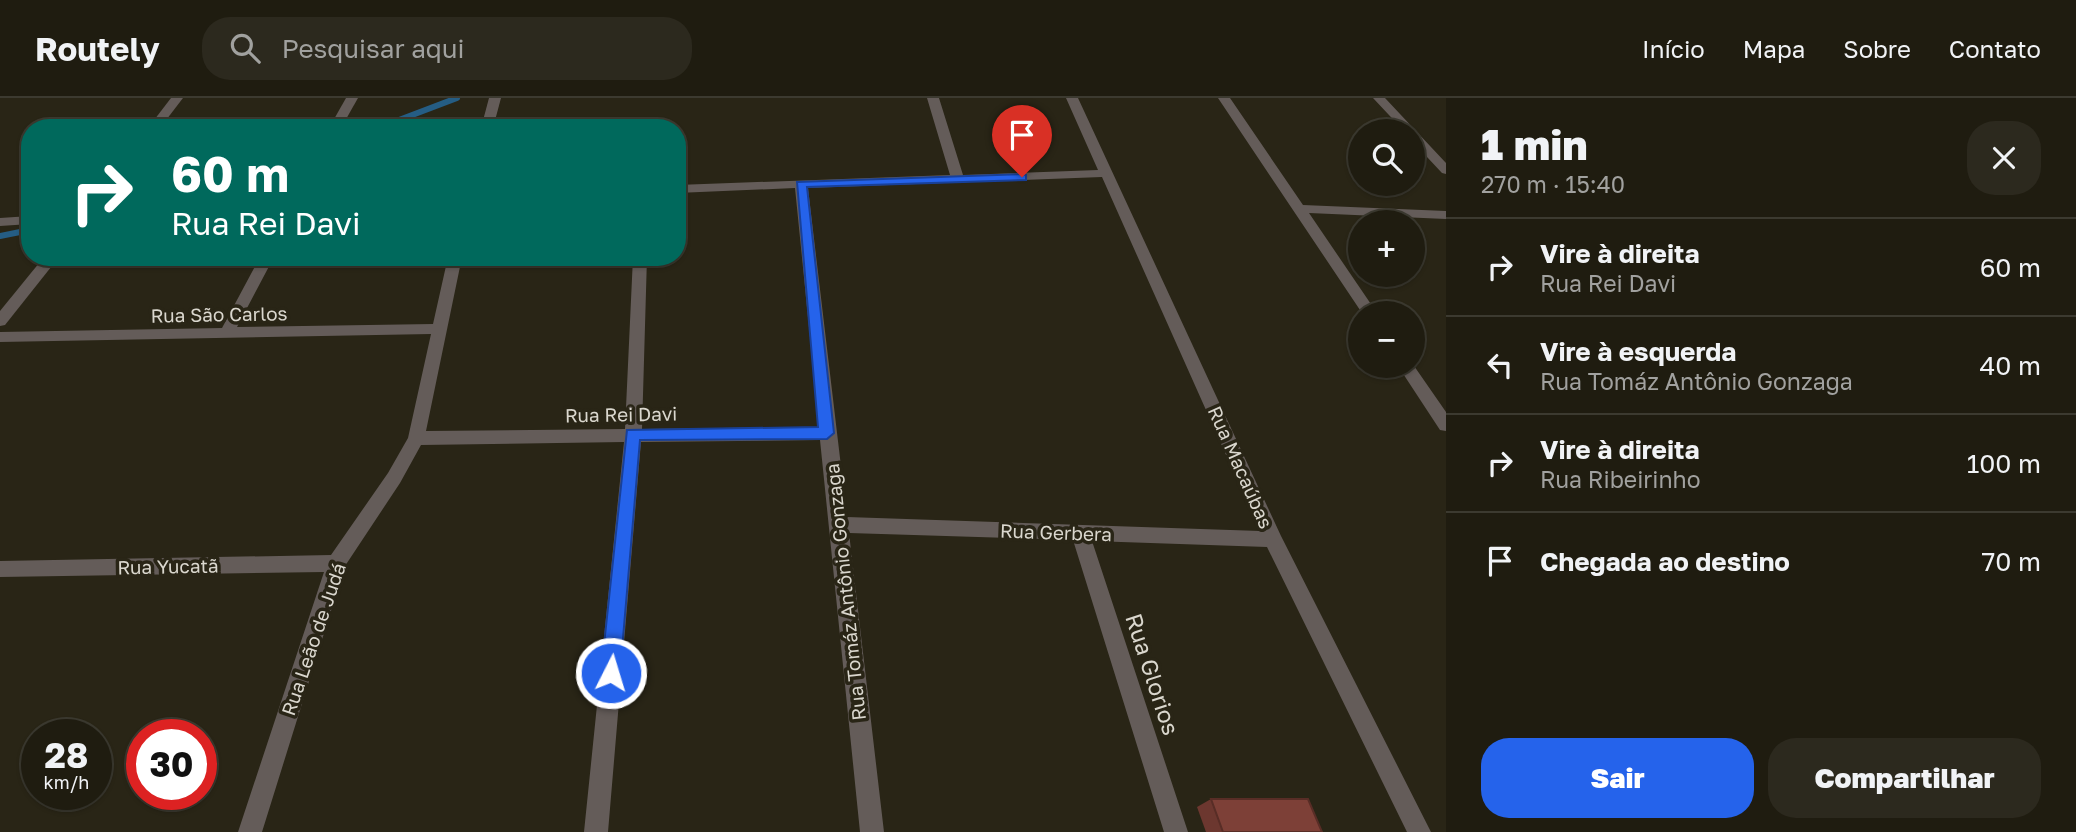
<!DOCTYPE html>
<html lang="pt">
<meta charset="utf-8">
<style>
body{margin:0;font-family:"Golos Text",sans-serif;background:#2c291e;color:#f1f3f6;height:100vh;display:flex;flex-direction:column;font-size:26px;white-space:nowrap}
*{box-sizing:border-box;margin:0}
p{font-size:23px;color:#a1a19f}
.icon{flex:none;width:38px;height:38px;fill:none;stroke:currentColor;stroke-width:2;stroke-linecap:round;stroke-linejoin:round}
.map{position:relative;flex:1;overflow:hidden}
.side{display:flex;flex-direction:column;background:#1f1c10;width:630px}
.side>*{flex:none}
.guide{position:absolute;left:21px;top:21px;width:665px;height:147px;border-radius:28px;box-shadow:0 2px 5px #0004,0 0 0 2px #3c3a30;background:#00695c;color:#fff;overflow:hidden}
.buttons{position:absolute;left:1348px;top:21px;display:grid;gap:14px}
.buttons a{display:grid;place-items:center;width:77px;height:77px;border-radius:50%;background:#1f1c10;box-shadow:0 2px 5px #0004,0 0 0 2px #3c3a30;font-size:35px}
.speed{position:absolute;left:21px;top:621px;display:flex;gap:14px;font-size:35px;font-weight:700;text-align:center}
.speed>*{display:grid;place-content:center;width:91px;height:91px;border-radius:50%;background:#1f1c10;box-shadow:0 2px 5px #0004,0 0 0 2px #3c3a30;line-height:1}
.speed small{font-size:18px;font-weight:400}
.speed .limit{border:10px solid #d22;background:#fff;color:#111}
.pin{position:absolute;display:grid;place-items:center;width:60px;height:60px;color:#fff;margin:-72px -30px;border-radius:50% 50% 50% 0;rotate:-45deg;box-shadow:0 0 7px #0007}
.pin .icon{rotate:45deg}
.me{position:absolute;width:77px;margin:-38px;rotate:5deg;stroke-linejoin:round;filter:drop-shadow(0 0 5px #0008)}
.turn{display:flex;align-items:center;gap:24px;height:147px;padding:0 35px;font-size:32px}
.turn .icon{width:91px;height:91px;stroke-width:2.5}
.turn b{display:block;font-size:49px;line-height:60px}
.round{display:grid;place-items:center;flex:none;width:74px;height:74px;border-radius:28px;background:#2c291e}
.overview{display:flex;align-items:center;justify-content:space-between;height:119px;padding:0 35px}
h1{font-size:42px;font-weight:800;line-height:52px}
.cta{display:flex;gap:14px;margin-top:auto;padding:14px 35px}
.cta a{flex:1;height:80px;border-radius:28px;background:#2563eb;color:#fff;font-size:28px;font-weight:800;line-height:80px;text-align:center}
.cta a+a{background:#2c291e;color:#f1f3f6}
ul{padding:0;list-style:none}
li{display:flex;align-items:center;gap:21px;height:98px;padding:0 35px;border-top:2px solid #3c3a30}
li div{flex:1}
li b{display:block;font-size:26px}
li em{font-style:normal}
header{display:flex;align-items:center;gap:42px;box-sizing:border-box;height:98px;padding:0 35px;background:#1f1c10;border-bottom:2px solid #3c3a30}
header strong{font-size:33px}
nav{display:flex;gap:38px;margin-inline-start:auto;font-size:24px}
.search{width:490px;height:63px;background:#2c291e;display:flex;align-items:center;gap:18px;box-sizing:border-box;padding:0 24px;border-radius:28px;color:#a1a19f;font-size:26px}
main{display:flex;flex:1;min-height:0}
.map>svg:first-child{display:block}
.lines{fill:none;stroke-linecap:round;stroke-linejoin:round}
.stream{stroke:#255d84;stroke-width:6}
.minor{fill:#645c59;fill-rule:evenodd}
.wall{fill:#6c372f}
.building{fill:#7d4037;stroke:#582d26;stroke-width:2}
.route{fill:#2563eb;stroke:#184099;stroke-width:2}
.labels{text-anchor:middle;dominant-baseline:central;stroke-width:7;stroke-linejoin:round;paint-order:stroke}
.street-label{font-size:19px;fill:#dad7ce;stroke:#292516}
.near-street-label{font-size:23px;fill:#dad7ce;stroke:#292516}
</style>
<header>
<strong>Routely</strong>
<div class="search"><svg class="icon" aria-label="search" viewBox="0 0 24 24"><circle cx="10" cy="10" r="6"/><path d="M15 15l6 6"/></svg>Pesquisar aqui</div>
<nav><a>Início</a><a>Mapa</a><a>Sobre</a><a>Contato</a></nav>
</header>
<main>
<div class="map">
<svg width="1446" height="734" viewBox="0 0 1446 734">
<rect width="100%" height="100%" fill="#292516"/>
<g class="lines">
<g class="stream">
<path d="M378,30L457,0"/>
<path d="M0,138L30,132"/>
</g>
<g class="minor">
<path d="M171,0H183L160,30H148Z"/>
<path d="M346,0H358L341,30H329Z"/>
<path d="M489,0H501L493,30H481Z"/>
<path d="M927,0H939L963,77L1098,72L1066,0H1078L1281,438L1431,734H1407L1267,449L1092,443L1188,734H1164L1073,442L849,435L884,734H860L820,342L641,344L608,734H584L624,344L421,347L400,385L345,468L262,734H238L324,474L0,479V463L331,457L388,375L408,340L431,236L0,244V234L222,230L260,159H274L237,229L433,226L448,159H462L426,333L625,331L633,159H647L642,331L819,329L795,90L677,95V87L950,77ZM1102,79L1260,433L847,419L808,90Z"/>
<path d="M1218,0H1230L1303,107L1446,113V121L1309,115L1377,215H1362Z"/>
<path d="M1373,0H1385L1446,65V76L1442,75L1412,43V33H1404Z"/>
<path d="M30,118V126L0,128V120Z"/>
<path d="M44,159H59L5,227L0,228V213Z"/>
<path d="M1412,265L1446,314V333L1440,332L1398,268H1412Z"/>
</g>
</g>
<path class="wall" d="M1211,701L1322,734H1206L1197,709Z"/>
<path class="building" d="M1211,701H1308L1322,734H1223Z"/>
<path class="route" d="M1022,76L1026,77V82L807,89L834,335L827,341L640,342L620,575L617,581L611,584L604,581L601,575L627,332L818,329L797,84Z"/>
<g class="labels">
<g class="street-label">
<text transform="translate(219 216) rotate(-1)">Rua São Carlos</text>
<text transform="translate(621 316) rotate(-1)">Rua Rei Davi</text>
<text transform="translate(1241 369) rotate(66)">Rua Macaúbas</text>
<text transform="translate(1056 434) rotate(2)">Rua Gerbera</text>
<text transform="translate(168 468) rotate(-1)">Rua Yucatã</text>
<text transform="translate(845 494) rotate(-96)">Rua Tomáz Antônio Gonzaga</text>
<text transform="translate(313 541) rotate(-71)">Rua Leão de Judá</text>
</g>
<g class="near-street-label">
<text transform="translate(1153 576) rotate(72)">Rua Glorios</text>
</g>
</g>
</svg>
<div class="buttons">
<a><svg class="icon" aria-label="search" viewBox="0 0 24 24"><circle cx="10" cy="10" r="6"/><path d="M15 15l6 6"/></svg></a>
<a>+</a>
<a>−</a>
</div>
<div class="speed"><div>28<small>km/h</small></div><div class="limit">30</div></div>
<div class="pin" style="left:1022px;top:79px;background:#d93025"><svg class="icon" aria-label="arrive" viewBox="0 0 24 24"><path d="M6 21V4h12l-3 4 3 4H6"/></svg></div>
<svg class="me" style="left:611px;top:575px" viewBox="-20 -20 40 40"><circle r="17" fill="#2563eb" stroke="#fff" stroke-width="3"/><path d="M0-11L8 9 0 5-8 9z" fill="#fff"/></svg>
<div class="guide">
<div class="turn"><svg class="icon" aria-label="right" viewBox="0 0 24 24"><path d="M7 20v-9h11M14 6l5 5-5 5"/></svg><div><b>60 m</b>Rua Rei Davi</div></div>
</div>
</div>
<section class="side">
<div class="overview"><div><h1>1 min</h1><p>270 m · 15:40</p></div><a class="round"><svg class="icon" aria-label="close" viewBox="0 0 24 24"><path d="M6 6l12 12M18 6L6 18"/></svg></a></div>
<ul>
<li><svg class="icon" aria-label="right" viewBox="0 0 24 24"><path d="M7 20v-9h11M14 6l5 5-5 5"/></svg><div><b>Vire à direita</b><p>Rua Rei Davi</p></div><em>60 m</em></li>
<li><svg class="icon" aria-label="left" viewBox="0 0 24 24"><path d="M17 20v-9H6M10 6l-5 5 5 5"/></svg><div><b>Vire à esquerda</b><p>Rua Tomáz Antônio Gonzaga</p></div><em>40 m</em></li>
<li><svg class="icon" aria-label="right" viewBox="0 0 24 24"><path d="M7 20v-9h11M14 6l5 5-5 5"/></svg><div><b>Vire à direita</b><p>Rua Ribeirinho</p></div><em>100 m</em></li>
<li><svg class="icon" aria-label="arrive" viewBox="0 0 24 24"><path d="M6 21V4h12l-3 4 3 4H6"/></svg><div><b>Chegada ao destino</b></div><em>70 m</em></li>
</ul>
<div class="cta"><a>Sair</a><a>Compartilhar</a></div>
</section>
</main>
